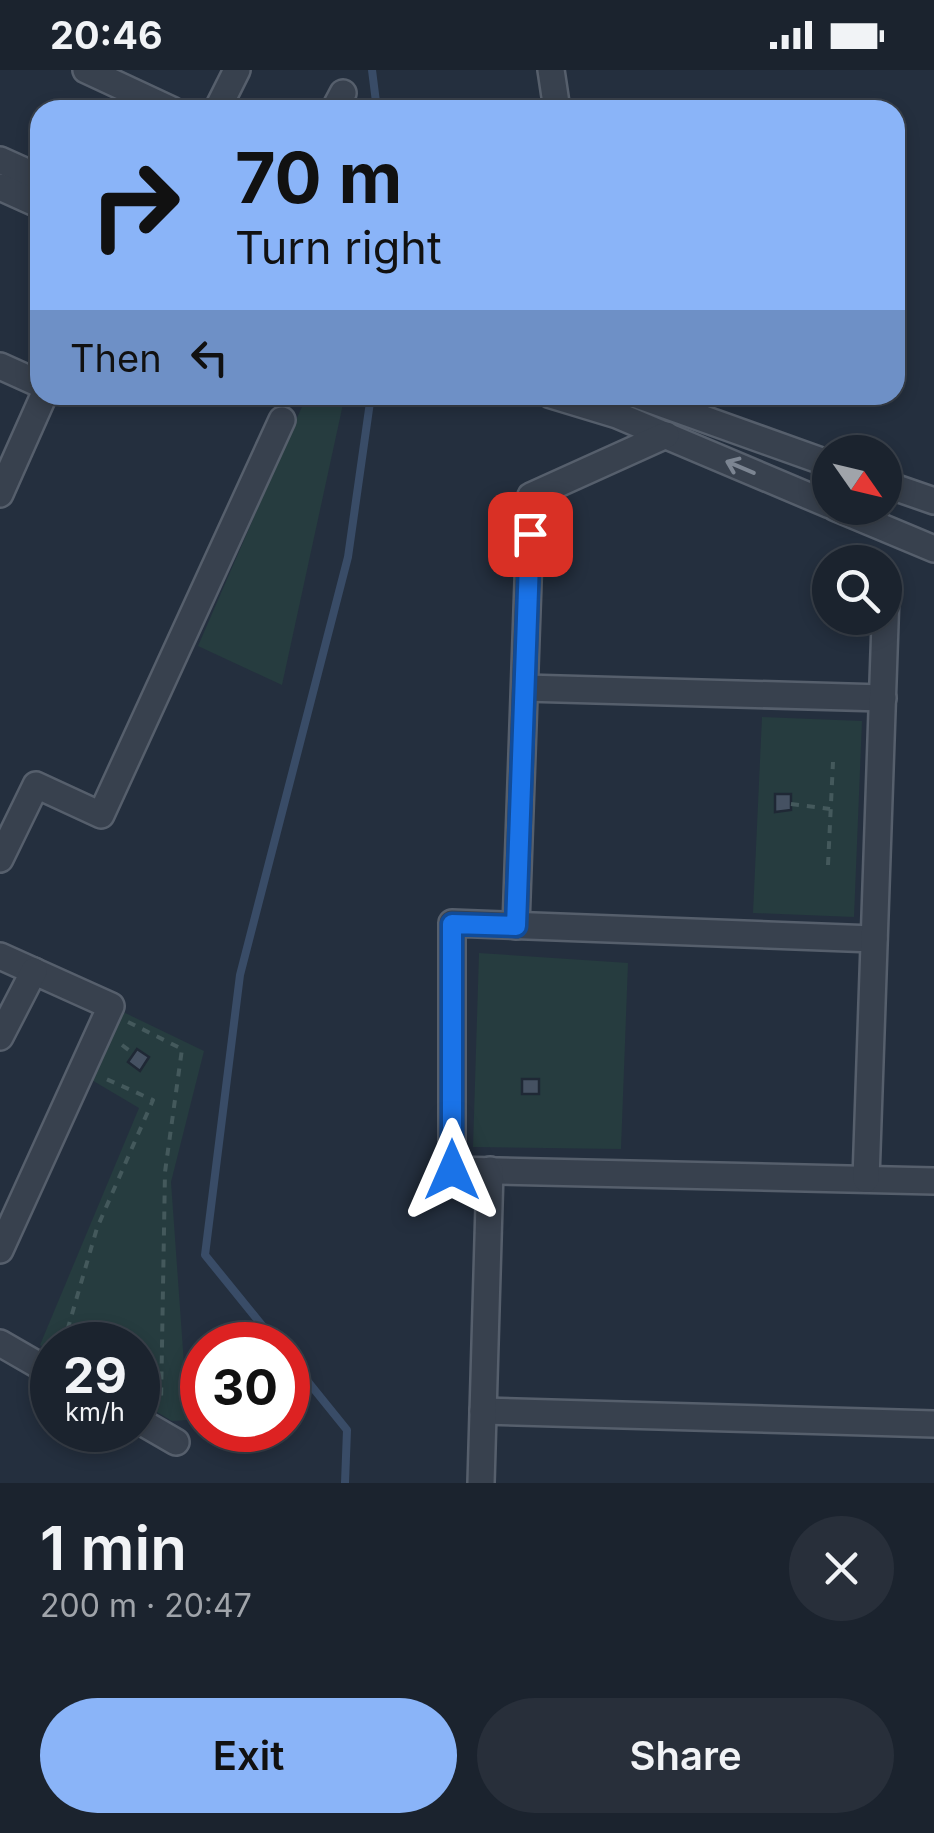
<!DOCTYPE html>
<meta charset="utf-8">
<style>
body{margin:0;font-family:Inter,sans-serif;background:#282f3a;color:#f1f3f6;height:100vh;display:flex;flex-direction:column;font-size:38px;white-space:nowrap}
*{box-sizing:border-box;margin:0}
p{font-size:32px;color:#a0a4aa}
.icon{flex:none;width:55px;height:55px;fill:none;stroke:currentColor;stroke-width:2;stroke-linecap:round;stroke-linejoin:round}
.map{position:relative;height:1413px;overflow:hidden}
.sheet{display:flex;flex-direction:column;background:#1b232e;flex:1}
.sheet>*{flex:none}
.hud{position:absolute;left:30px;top:30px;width:875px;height:305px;border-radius:30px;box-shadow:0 5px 15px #0003,0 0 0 2px #39404a;background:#8ab4f8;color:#111;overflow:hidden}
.needle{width:65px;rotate:124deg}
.tools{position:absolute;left:812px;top:365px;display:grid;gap:20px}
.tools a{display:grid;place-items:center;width:90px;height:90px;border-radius:50%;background:#1b232e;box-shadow:0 5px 15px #0003,0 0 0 2px #39404a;font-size:50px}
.speed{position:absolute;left:30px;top:1252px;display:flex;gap:20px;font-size:50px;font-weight:700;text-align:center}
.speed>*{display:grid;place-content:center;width:130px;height:130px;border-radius:50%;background:#1b232e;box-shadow:0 5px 15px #0003,0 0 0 2px #39404a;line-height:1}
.speed small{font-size:25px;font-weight:400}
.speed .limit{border:15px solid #d22;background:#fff;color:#111}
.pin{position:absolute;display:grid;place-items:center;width:85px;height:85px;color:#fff;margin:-42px;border-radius:20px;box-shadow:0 5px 15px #0006}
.me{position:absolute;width:110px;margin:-55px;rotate:0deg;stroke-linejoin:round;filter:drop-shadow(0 0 8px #0008)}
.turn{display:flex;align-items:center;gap:35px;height:210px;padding:0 40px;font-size:45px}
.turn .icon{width:130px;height:130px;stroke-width:2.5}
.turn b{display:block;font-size:70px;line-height:85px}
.then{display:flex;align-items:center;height:95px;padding:0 40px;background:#0003;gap:20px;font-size:38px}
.round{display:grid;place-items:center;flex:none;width:105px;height:105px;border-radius:52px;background:#282f3a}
.headline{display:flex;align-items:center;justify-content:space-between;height:170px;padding:0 40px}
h1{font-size:60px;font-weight:600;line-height:75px}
.button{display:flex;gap:20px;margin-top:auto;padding:20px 40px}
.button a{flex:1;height:115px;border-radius:60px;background:#8ab4f8;color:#111;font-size:40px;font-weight:600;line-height:115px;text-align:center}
.button a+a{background:#282f3a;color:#f1f3f6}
.status{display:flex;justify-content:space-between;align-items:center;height:70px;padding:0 50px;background:#1b232e;direction:ltr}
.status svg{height:28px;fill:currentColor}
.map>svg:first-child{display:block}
.green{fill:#263c3f}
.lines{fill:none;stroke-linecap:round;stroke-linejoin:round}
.stream{stroke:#394c67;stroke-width:8}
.building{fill:#455162;stroke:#1f2835;stroke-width:2.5}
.minor-casing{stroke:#565f6c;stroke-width:30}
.path{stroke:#44595c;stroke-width:4;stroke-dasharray:8 8;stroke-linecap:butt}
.minor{stroke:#38414e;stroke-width:25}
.oneway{stroke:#7c8592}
.route-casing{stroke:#114b97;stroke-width:25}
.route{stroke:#1a73e8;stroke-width:18}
</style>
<div class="status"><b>20:46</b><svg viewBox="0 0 49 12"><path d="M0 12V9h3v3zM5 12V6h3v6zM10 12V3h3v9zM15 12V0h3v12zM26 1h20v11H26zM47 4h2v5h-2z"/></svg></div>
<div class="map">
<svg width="934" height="1413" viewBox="0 0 934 1413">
<rect width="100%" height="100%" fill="#242f3e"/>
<g class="green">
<path d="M307,325H345L282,615L198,576Z"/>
<path d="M762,647L862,651L854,847L753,843Z"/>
<path d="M479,883L628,893L621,1079L473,1077Z"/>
<path d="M117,939L204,981L171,1112L188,1350L172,1351L138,1331V1275H52V1282L40,1275L139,1038L85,1006Z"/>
</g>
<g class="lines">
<g class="stream">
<path d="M372,0L377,40"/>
<path d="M278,1275L205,1185L240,905L348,487L371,325"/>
<path d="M288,1287L347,1360L345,1413"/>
</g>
</g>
<g class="building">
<path d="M775,724H791V740L775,742Z"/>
<path d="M137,979L149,987L140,1001L128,992Z"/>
<rect x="522" y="1009" width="17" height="15"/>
</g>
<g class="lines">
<g class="minor-casing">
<g id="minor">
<path d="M86,0L172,40"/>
<path d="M551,0L557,40"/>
<path d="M217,40L237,0"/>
<path d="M334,40L343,23"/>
<path d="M0,90L40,108"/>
<path d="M0,117L40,135"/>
<path d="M0,296L40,314"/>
<path d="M551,325L617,345L830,435"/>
<path d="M637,325L830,394"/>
<path d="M885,414L934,431"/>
<path d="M0,424L44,325"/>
<path d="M836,438L934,479"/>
<path d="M525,618L883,628"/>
<path d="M0,789L36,715L101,745L282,350"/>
<path d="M516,856L531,426L666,365"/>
<path d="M874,869L452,853V1100L934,1111"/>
<path d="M0,886L111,936L0,1180"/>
<path d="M0,967L34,901"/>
<path d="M866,1109L886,524"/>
<path d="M0,1273L52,1303"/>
<path d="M483,1341L934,1354"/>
<path d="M138,1350L176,1372"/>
<path d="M481,1413L490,1100"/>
</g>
</g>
<g class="path">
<path d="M791,734L830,739"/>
<path d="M828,795L833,692"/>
<path d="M128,952L182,979L165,1102L161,1333"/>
<path d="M122,975L134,984"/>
<path d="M63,1275L97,1158L153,1030L104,1008"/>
</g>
<use href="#minor" class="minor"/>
</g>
<defs><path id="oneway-shaft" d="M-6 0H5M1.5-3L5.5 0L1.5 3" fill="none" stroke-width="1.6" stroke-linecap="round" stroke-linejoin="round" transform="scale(2.5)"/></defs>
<use class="oneway" href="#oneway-shaft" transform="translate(740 397) rotate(-157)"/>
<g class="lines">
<g class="route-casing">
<path id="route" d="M452,1100V854L516,856L530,464"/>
</g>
<use href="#route" class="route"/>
</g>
</svg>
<div class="tools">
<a><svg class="needle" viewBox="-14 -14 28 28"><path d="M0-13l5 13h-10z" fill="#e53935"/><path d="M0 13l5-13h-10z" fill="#a0a4aa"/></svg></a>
<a><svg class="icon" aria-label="search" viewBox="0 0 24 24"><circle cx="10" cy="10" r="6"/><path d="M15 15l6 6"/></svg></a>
</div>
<div class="speed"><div>29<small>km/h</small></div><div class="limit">30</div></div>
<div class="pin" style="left:530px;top:464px;background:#d93025"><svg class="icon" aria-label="arrive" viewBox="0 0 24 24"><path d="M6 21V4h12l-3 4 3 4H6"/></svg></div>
<svg class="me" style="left:452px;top:1100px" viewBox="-20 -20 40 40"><path d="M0-17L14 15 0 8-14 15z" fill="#1a73e8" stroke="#fff" stroke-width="4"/></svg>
<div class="hud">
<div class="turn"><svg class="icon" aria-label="right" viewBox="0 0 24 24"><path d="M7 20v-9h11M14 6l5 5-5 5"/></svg><div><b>70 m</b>Turn right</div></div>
<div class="then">Then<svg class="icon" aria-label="left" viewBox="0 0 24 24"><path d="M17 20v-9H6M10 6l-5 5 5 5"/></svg></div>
</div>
</div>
<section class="sheet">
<div class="headline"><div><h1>1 min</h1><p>200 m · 20:47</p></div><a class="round"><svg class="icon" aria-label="close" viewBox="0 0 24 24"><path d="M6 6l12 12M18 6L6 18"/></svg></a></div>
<div class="button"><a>Exit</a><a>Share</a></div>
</section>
